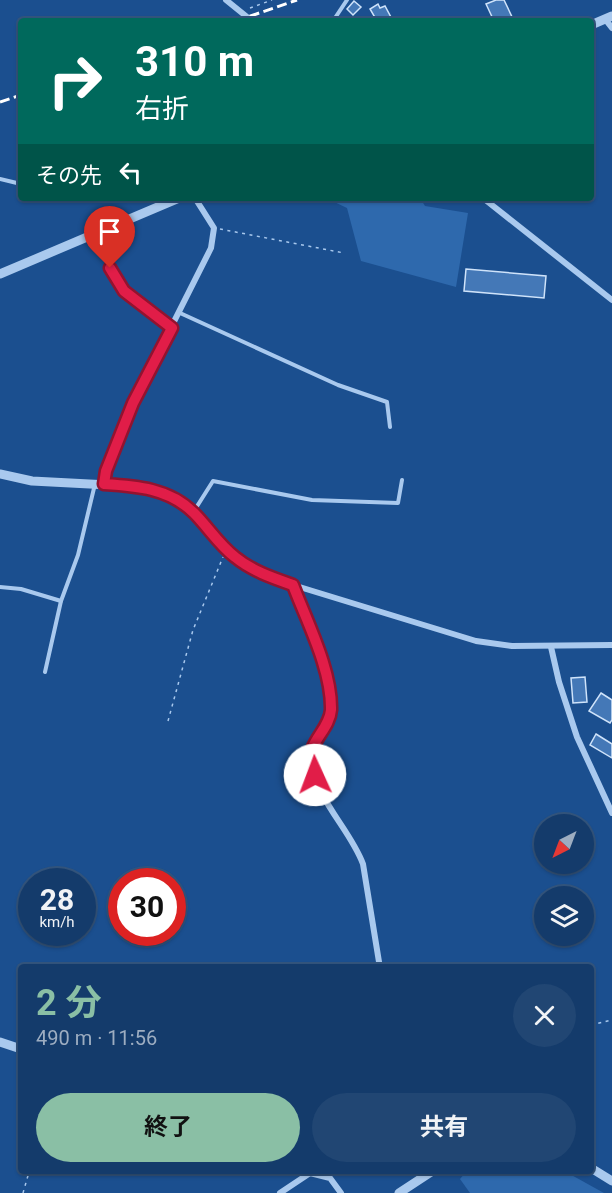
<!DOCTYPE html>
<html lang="ja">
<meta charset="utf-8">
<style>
body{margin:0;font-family:Roboto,"Noto Sans JP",sans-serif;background:#214673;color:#f1f3f6;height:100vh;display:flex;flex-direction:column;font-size:22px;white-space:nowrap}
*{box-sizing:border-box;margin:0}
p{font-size:20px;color:#9dadc1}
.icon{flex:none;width:33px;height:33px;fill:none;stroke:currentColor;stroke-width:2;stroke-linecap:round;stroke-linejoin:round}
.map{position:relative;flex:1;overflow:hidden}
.side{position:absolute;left:18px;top:964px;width:576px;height:210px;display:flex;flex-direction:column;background:#143b6b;border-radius:6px;box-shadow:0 2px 4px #0004,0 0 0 2px #33557e}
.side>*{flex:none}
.guide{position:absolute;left:18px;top:18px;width:576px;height:183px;border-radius:6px;box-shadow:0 2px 4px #0004,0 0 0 2px #33557e;background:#00695c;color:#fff;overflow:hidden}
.needle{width:39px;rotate:222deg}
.controls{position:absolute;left:534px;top:814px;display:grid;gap:12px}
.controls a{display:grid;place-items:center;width:60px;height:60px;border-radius:50%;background:#143b6b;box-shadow:0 2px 4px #0004,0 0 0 2px #33557e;font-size:30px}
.speed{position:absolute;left:18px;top:868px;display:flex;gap:12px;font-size:30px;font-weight:700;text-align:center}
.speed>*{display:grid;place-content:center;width:78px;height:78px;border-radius:50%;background:#143b6b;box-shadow:0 2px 4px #0004,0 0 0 2px #33557e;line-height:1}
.speed small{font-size:15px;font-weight:400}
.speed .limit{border:9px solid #d22;background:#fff;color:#111}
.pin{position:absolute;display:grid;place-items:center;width:51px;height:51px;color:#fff;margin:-62px -26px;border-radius:50% 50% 50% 0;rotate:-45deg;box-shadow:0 0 6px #0007}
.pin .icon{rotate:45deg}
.me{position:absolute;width:66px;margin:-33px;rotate:358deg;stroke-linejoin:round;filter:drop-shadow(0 0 4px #0008)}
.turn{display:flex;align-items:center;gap:21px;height:126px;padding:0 18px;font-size:27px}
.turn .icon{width:78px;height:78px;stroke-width:2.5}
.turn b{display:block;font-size:42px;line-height:51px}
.then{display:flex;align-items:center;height:57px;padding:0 18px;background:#0003;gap:12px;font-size:22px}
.round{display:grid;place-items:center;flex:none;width:63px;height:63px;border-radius:32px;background:#214673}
.overview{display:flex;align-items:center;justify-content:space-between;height:102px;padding:0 18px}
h1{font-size:36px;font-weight:700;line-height:45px;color:#8abfa5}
.action{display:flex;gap:12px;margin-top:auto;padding:12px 18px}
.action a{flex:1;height:69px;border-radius:36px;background:#8abfa5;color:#111;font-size:24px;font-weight:700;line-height:69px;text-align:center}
.action a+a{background:#214673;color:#f1f3f6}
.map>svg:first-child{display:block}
.green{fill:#2e69ad}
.building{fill:#4478b7;stroke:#cfe3fa;stroke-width:1.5}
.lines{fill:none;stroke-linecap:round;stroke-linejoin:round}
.path{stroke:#a9c9ee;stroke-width:1.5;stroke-dasharray:3 4.5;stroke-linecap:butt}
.service{stroke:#a9c9ee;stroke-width:4}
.minor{stroke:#a9c9ee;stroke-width:6}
.tertiary{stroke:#a9c9ee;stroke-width:9}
.rail{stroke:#fff;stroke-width:3;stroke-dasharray:10 4.5;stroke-linecap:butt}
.route-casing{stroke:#92132f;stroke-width:15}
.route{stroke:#e11d48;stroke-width:10}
</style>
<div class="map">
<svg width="612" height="1193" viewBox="0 0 612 1193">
<rect width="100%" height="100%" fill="#1b4f8f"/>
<g class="green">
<path d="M326,198H420L425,206L468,213L456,287L361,261L347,208Z"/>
<path d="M466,1172H566L604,1193H470L460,1179Z"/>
</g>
<g class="building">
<path d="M496,0H504L514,21H494L486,4Z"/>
<path d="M354,1L361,7L353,15L347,9Z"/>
<path d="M378,4L380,8L385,6L393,21H377L370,9Z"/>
<path d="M466,269L546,276L544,298L464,291Z"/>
<path d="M585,677L587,702L573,703L571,678Z"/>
<path d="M601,693L612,700V720L610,723L589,711Z"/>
<path d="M596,734L612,744V758L590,745Z"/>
</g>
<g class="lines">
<g class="path">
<path d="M250,8L272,0"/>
<path d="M220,229L344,253"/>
<path d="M168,721L193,630L223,557"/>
<path d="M591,1025L612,1020"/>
<path d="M23,1193L29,1172"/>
</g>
<g class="service">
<path d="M333,21L347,0"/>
<path d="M0,179L21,184"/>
<path d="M98,232L110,269L124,291L171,327"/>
<path d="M180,313L338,385L387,402L390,427"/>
<path d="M194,511L213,481L312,500L398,503L402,480"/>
<path d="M0,587L21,589L61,601"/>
<path d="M45,672L61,601L78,555L95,484"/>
</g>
<g class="minor">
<path d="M226,0L252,21"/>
<path d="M605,19L612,28"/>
<path d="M483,198L612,300"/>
<path d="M104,484L106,471L133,403L211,248L214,228L195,198"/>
<path d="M293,585C306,619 335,676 330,712C328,728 310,740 311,757C314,799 349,827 363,864L380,968"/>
<path d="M293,585L476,641L512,646L612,645"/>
<path d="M551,647L559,682L577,737L612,813"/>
<path d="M280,1193L310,1173L330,1178L341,1193"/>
</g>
<g class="tertiary">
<path d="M591,25L612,16"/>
<path d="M0,274L179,198"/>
<path d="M0,474L32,481L147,487L177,501L193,512L234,557L257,572L293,585"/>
<path d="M0,1042L21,1049"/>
<path d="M591,1168L612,1181"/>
<path d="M399,1193L431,1172"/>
</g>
<g class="rail">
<path d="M236,21L297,0"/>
<path d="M0,102L21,95"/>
</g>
</g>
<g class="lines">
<g class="route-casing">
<path id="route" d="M110,268L124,291L172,328L133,403L106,471L104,484C136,486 169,488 194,513C208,527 219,545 235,557C252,571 273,578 293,585C307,622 332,670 331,710C330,724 318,735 313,747C309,756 313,766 315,775"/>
</g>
<use href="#route" class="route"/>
</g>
</svg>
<div class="controls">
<a><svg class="needle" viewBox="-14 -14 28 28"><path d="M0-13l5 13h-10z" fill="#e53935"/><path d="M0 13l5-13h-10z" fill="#9dadc1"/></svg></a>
<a><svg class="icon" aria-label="layers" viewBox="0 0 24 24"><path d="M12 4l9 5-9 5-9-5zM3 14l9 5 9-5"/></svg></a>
</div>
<div class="speed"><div>28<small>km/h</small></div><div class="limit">30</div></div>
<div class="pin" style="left:110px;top:268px;background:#d93025"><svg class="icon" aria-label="arrive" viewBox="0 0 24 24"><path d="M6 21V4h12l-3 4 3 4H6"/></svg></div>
<svg class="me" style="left:315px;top:775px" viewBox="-20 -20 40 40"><circle r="19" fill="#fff"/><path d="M0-13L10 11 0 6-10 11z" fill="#e11d48"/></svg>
<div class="guide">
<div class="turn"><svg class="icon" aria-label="right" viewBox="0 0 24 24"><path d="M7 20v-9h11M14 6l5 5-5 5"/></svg><div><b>310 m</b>右折</div></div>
<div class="then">その先<svg class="icon" aria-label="left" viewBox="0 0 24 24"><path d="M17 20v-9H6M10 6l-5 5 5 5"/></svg></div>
</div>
<section class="side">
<div class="overview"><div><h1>2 分</h1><p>490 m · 11:56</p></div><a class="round"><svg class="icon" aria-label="close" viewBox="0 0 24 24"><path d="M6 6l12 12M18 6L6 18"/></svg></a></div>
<div class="action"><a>終了</a><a>共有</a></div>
</section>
</div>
